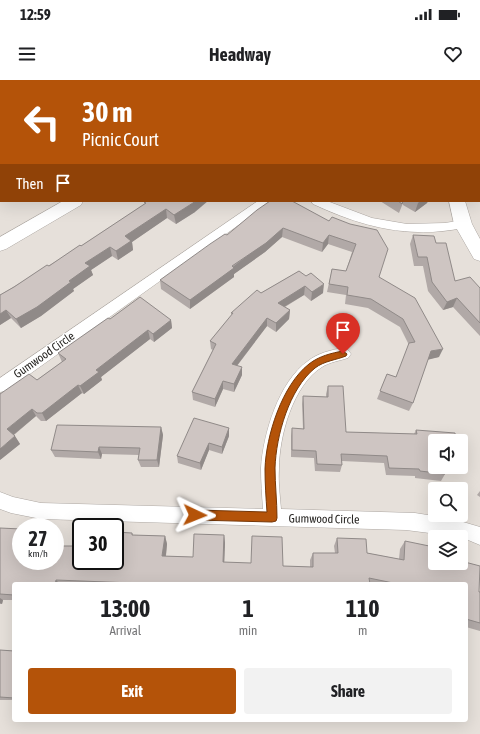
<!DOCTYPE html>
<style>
body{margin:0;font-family:"Asap Condensed",sans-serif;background:#f2f2f2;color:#202124;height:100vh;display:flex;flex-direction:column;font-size:15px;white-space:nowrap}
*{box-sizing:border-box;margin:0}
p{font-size:13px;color:#757577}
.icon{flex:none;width:22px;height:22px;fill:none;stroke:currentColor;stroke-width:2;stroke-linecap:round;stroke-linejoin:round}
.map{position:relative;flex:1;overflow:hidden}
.sheet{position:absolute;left:12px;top:502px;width:456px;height:140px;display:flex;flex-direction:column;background:#fff;border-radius:4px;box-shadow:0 4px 16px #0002}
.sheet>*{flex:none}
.guide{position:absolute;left:0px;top:0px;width:480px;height:122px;box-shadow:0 4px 16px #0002;background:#b45309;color:#fff;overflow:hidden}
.controls{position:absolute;left:428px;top:354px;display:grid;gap:8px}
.controls a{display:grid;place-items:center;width:40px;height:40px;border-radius:4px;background:#fff;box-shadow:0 4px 16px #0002;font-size:20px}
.speed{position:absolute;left:12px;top:438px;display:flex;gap:8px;font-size:20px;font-weight:700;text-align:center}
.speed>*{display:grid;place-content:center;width:52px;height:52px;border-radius:50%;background:#fff;box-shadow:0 4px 16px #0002;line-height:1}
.speed small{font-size:10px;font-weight:400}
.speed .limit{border:2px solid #111;border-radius:6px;background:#fff;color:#111}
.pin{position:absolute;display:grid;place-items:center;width:34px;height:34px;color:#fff;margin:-41px -17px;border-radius:50% 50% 50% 0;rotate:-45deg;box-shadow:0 0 4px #0007}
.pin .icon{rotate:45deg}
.me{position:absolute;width:44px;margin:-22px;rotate:92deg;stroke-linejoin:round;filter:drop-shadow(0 0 3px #0008)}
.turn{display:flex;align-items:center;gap:14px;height:84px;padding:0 16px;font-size:18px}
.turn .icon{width:52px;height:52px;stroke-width:2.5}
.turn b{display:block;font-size:28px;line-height:34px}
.then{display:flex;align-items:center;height:38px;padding:0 16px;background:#0003;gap:8px;font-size:15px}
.eta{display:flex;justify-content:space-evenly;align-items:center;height:68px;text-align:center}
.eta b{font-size:24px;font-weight:700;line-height:28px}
.primary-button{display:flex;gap:8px;margin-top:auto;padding:8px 16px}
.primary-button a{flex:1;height:46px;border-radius:4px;background:#b45309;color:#fff;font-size:16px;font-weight:700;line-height:46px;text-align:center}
.primary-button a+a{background:#f2f2f2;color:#202124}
.status{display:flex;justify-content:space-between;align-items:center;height:28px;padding:0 20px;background:#fff;direction:ltr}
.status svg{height:11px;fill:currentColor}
header{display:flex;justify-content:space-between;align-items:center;height:52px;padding:0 16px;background:#fff;font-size:18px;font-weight:700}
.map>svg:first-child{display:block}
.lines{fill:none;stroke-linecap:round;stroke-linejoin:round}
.street-casing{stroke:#ada7a2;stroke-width:1}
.secondary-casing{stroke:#ada7a2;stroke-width:1}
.highway-casing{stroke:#ada7a2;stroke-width:1}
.street{fill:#fff;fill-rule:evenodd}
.secondary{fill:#fff;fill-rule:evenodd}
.highway{fill:#fff;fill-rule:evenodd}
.wall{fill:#b1a9a7}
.shaded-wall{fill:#908a88}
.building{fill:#cec5c2;stroke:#908a88}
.route{fill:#b45309;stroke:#753606}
.labels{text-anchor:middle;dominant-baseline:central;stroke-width:3;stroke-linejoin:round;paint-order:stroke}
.street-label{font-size:12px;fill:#272522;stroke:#fff}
</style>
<div class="status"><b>12:59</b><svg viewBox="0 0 49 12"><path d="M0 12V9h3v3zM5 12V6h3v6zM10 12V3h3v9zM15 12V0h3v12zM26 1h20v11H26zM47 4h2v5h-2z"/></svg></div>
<header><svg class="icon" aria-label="menu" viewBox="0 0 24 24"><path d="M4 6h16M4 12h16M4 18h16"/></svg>Headway<svg class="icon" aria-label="heart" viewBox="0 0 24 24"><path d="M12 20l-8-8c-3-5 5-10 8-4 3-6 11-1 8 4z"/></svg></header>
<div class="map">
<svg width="480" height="654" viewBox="0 0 480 654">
<rect width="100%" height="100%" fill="#e6e0da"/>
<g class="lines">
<g class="street-casing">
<g id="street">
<path d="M258,121H272L6,311L0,312V298Z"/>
<path d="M311,121H327L372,138L407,144L445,143L463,140L467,141L469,144L467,147L463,148C409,159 362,147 313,124Z"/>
<path d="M343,268L348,270L351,274L348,278C339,281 330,282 322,287C293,305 279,356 279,389C278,402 280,416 281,429L415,433L453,439L480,447V465L461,457L406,450L41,439L11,433L0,429V412L13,417L41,423L263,429C262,415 261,402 261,388C263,354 279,301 308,281C318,273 331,270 343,268Z"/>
</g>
</g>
<g class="secondary-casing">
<g id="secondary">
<path d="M118,0H133L117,1Z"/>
<path d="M480,53V63L479,64V54Z"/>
<rect x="0" y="58" width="1" height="10"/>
<path d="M449,121H465L472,144L480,159V181L474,179L454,144Z"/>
</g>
</g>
<g class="highway-casing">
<g id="highway">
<path d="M188,0H203L187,1Z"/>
<path d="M273,0H288L272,1Z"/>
<rect x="0" y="100" width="1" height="10"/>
<path d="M63,121H83L81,125L6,169L0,171V157Z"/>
</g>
</g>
<use href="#street" class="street"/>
<use href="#secondary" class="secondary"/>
<use href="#highway" class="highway"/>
</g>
<g class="wall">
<path d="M380,121H428L427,123L415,132L403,125V123L399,133Z"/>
<path d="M144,122L195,132L176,144L167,138L132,162L133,170L118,180L112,176L91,190L93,195L73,209L74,211L41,236L21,248L11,238L0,245V215L81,166L145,124Z"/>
<path d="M329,141L350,144L379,197L439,277L428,279L413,323L409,331L377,319L387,294L396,297L409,265L400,247L368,228L345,224L346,215L327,212L332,189L346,191L352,172L328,164L322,172L282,157L265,172L234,194V197L190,229L161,209L160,200L227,155Z"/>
<path d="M413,155L436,163L455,201L480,208V256L453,227L443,230L428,211L423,186H414L410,164Z"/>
<path d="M299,191L323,213L311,221L304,215L285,227L290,230L289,239L276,252L267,246L237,286L242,295L234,312L223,309L215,327L193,320L192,312L213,270L211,269L210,261L232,235L231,233L261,213Z"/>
<path d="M110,239L171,240L172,248L154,262L150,259L101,297L102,300L84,314L82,313L46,341H41L36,336L14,355L20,364L0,380L37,300L62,282L58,273Z"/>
<path d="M328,306L346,352L414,354L416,350L435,361L445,394L441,401L415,398V396L386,395L384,383L342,381V385L340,392L315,391L314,378L291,377V356L292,348L303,349L302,324L303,316L326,317V314Z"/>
<path d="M161,347L163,355L159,387H141L138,380L139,375L102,374L101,379L55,377L51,370Z"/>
<path d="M229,348V356L222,374L209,370L201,390L178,383L177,376Z"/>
<path d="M480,411V417L477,415Z"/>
<path d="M0,448L81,481L132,453L133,455L165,456L167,464L166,476L193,477L224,455L225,463L224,482L283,486L310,487V480L313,473H335L334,466L337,458L367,473L399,479L400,469L405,461L434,473L480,512V551L466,547V504H14V520H3L2,524H0Z"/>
<path d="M0,570L14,571V620H0Z"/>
</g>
<g class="shaded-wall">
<path d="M56,0H79L77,1H53Z"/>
<path d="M0,24L1,27V35H0Z"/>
<path d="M196,121H208L195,132L176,144L174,135Z"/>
<path d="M420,121H428L427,123L415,132L418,123Z"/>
<path d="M166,129L167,138L132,162L133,170L118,180L116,171L125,156Z"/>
<path d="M283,148L282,157L265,172L234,194V197L190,229V220Z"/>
<path d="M329,155L328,164L322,172L323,163Z"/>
<path d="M110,167L112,176L91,190L93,195L73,209L74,211L41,236L21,248L16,239L69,201L85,183Z"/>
<path d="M324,204L323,213L311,221L312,212Z"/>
<path d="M305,206L304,215L277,231L278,223Z"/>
<path d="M457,218L453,227L443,230L447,222Z"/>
<path d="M6,230L11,238L0,245V234Z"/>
<path d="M290,230L289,239L276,252V243Z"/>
<path d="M267,238V246L232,292V284Z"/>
<path d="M171,240L172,248L154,262L153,254Z"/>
<path d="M148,250L150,259L101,297L102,300L84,314L80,306L96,290Z"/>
<path d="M443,269L439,277L427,280L431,271Z"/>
<path d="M242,287V295L234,312V304Z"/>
<path d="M223,301V309L215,327V319Z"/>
<path d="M78,305L82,313L46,341L42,333Z"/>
<path d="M32,329L36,336L12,356L7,349Z"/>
<path d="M161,347L163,355L159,387L157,380Z"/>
<path d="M229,348V356L222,374V367Z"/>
<path d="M15,356L20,364L0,380V369Z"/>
<path d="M209,363V370L201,390L200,383Z"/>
<path d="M99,367L102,374L101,379L98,372Z"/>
<path d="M224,455L225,463L224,489L223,482Z"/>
<path d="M165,456L167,464L165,483L162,476Z"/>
<path d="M56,500L60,504H55Z"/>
<path d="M0,518L3,520L2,524L0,523Z"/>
</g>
<g class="building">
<path d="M0,0H56L53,1H1V25L0,24Z"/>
<path d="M336,0H419L421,1H334Z"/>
<path d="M146,121H196L174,135L166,129L125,156L131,161L116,171L110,167L85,183L90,186L69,201L71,202L37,227L16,239L6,230L0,234V215L14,207L47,185L49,186L80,165L81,166L146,123L144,122Z"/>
<path d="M270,121H292L329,141L332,137L350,144L377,150L388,169L379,197L415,218L443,269L431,271L413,323L380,311L387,294L396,297L409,263L415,262L403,239L371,219L347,215L348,207L329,204L332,189L346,191L356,164L329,155L323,163L283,148L266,163L232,186L234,188L190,220L160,200L210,164L225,154L227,155L257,130Z"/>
<path d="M398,121H403L402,124Z"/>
<path d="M413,155L434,156L436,163H446L455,201L470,197L480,208V243L457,218L447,222L432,202L427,177H418Z"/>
<path d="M299,191L306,196L311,193L324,204L312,212L305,206L278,223L290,230L276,243L267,238L232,284L242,287L234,304L223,301L215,319L192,312L216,264L210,261L233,233H231L257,210L261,213Z"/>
<path d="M140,217L171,240L153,254L148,250L96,290L99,292L80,306L78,305L42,333H37L32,329L7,349L15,356L0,369V314L29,294L37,300L66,279L58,273L108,238L110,239Z"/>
<path d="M328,306H343L346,352L417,354L416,350L455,353L456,361H435V387H445V394L420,391L419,389L389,388L387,376L341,374L342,385L317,384L316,371L292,370V348L304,349L303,316L328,317Z"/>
<path d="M194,338L229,348L222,367L209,363L200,383L177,376Z"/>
<path d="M57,345L161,347L157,380H138L140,368L99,367L98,372L51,370Z"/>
<path d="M0,448L21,449V481H55V466H81V481H115V452L132,453V455L165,456L162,476L193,477L194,454L224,455L223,482L251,483L252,456L282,457L283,486L313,487V473H338L337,458L366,459L367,473L404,480L405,461L434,467V473H435V483H461V481L480,486L479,512H480V543L466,539V504H398L369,498L370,504H132V503L56,500L55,504H14V515L0,514Z"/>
<path d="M0,570L14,571V618L0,617Z"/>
</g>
<path class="route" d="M343,271L347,274L346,276C336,280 324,281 315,288C289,309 276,356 275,388C275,405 277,421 277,438L276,441L272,442L195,440L191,439L190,435L191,432L195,430L267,432C266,418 265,404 265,389C266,356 282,305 309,284C319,276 332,273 343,271Z"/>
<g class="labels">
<g class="street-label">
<text transform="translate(44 275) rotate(-35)">Gumwood Circle</text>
<text transform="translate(324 439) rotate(1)">Gumwood Circle</text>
</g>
</g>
</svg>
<div class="controls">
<a><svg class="icon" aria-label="sound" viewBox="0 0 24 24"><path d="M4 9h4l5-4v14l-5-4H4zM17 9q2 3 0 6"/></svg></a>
<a><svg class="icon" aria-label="search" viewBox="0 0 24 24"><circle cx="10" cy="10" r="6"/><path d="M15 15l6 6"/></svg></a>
<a><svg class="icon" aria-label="layers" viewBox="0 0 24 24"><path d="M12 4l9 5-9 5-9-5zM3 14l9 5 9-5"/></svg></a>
</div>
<div class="speed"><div>27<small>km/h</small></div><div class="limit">30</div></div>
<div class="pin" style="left:343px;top:274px;background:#d93025"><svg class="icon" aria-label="arrive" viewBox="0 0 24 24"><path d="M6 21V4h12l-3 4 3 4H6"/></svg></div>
<svg class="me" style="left:195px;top:435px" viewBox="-20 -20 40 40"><path d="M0-17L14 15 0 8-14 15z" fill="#b45309" stroke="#fff" stroke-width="4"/></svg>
<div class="guide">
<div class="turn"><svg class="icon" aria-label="left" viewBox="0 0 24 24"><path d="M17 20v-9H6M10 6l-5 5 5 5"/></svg><div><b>30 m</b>Picnic Court</div></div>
<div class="then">Then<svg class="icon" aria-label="arrive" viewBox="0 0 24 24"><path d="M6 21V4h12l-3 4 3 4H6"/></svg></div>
</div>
<section class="sheet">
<div class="eta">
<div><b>13:00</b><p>Arrival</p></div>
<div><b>1</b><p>min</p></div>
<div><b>110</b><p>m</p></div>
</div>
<div class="primary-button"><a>Exit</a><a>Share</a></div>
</section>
</div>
